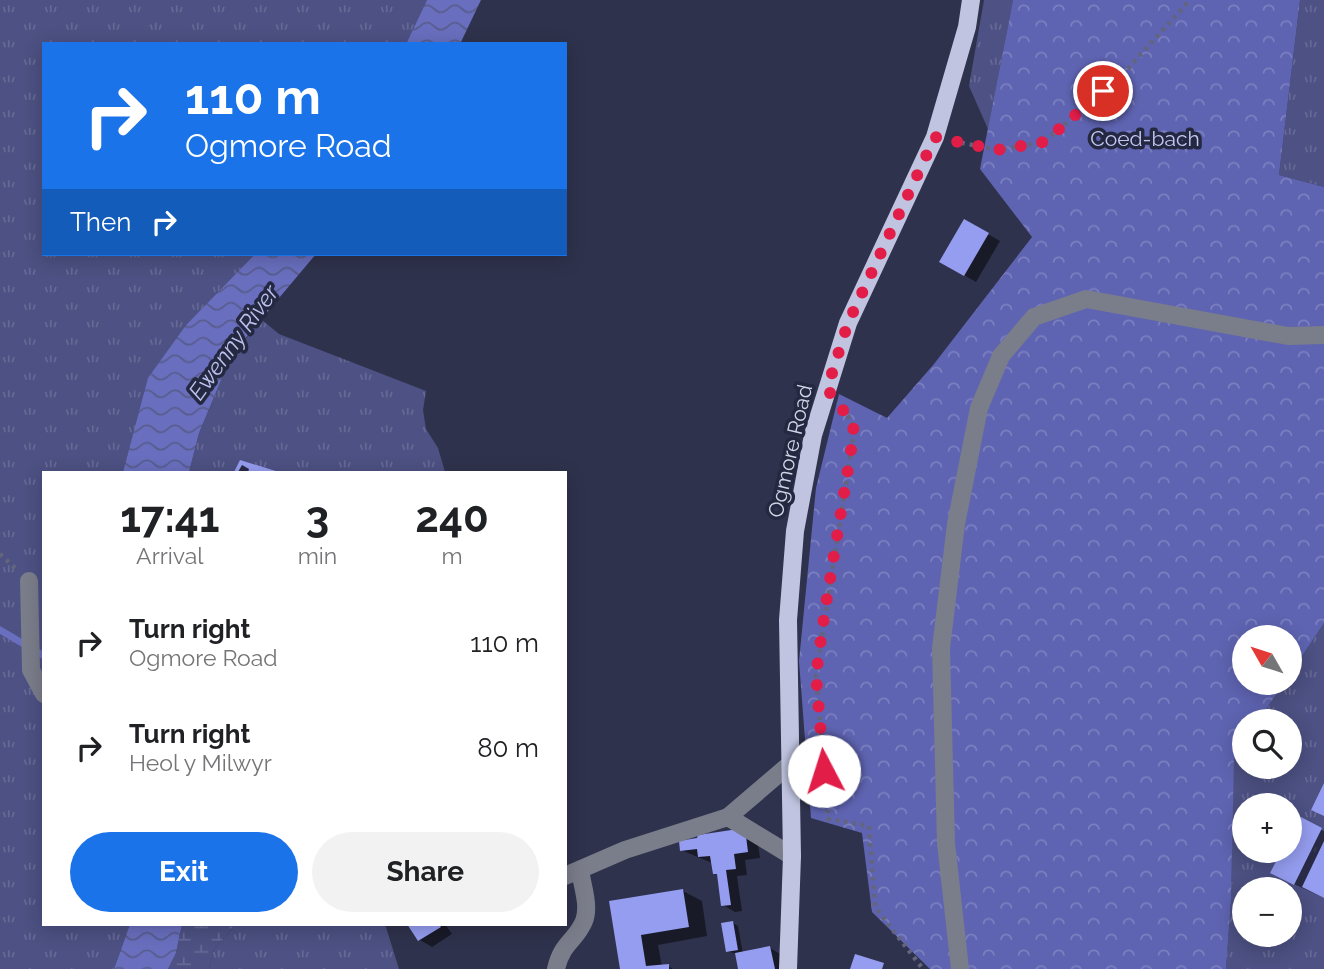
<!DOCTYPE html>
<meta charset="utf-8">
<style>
body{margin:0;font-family:Raleway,sans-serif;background:#f2f2f2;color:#202124;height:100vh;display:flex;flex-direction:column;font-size:26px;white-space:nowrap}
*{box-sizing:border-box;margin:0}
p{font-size:23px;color:#757577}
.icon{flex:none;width:38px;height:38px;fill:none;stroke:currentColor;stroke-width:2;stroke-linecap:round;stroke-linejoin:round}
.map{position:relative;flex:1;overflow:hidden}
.drawer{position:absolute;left:42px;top:471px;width:525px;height:455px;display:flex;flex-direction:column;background:#fff;border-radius:0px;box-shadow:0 4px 18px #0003}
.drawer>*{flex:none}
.top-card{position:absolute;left:42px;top:42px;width:525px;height:214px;border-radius:0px;box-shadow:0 4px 18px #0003;background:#1a73e8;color:#fff;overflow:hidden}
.needle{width:46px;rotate:309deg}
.tools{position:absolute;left:1232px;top:625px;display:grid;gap:14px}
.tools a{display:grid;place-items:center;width:70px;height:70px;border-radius:50%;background:#fff;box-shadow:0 4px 18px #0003;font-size:35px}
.pin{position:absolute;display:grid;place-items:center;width:60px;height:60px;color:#fff;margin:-30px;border:4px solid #fff;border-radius:50%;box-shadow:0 2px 7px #0007}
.me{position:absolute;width:77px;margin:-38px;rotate:355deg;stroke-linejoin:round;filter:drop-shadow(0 0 5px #0008)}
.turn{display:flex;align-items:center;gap:24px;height:147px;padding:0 28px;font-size:32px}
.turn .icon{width:91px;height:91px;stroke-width:2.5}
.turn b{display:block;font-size:49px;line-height:60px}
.then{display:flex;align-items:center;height:66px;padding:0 28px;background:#0003;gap:14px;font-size:26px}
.eta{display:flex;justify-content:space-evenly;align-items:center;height:119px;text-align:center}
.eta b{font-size:42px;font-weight:700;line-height:49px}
.cta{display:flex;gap:14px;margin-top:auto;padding:14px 28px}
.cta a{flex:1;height:80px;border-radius:42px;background:#1a73e8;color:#fff;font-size:28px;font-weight:700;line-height:80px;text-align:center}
.cta a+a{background:#f2f2f2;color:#202124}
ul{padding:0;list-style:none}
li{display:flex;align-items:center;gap:21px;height:105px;padding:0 28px}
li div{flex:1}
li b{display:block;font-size:26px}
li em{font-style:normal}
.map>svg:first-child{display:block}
.grass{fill:url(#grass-tufts);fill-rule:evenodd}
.forest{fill:url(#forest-crowns)}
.wetland{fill:url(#wetland-marsh)}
.water{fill:url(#water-waves)}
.shadow{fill:#0007}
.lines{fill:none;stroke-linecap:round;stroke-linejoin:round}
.stream{stroke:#696fbe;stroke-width:7}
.building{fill:#959df0}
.path{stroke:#62657c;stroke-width:4.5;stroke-dasharray:3.5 5;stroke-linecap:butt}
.minor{stroke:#7a7d8a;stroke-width:18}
.major{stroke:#c0c4e0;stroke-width:18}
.route{stroke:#e11d48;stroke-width:12;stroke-dasharray:0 21.6}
.labels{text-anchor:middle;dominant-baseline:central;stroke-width:7;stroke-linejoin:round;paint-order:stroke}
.park-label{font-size:21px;fill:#c3c9f4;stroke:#252841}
.street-label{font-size:21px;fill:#d2d5e6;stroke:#252841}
.water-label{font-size:23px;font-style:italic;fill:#bcc2ed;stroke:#252841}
</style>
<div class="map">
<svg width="1324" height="969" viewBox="0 0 1324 969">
<defs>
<pattern id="grass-tufts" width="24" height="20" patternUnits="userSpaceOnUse" patternTransform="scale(1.75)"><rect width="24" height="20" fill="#4d5183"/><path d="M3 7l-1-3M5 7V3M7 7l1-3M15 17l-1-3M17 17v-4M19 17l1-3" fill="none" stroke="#666995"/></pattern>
<pattern id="forest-crowns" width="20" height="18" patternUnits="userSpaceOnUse" patternTransform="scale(1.75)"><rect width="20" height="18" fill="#5f64b2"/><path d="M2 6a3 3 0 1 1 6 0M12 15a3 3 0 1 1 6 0" fill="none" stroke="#7c80c0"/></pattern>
<pattern id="wetland-marsh" width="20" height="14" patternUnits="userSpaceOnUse" patternTransform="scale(1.75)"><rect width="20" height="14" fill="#4d5183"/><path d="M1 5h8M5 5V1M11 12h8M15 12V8" fill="none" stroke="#666995"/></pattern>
<pattern id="water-waves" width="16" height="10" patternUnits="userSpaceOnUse" patternTransform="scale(1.75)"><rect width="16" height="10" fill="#696fbe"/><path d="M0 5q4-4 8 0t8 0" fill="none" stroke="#585c8e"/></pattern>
</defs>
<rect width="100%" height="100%" fill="#2f324c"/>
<g class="grass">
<path d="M0,0H427L406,44H44V254H255L186,325L149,378L123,472H44V924H130L114,969H0Z"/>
<path d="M984,0H1013L988,129L969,86Z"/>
<path d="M1300,0H1324V187L1279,175Z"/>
<path d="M262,320L279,334L426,391L423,410L426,429L438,448L445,472H189L199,433L232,354Z"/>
<path d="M1324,623V969H1226L1231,901L1233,757L1244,741V766H1290V721H1258L1284,683L1290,682V674ZM1244,805H1290V850H1244ZM1244,889H1290V934H1244Z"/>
<path d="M231,924H385L399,969H209L214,949L233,928Z"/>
</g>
<path class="forest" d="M1013,0H1300L1279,175L1324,187V623L1290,674V637H1244V682L1284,683L1258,721H1244V741L1234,757L1231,901L1226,969H930L872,912L862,833L811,818L799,661L816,488L839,394L887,418L934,364L1032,237L980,169Z"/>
<path class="wetland" d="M182,924H231L233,928L214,949L209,969H168L176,953Z"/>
<g class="water">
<path d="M427,0H481L460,44H406Z"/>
<path d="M255,254H316L232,354L199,433L189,472H123L148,378L186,325Z"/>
<path d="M130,924H182L176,953L168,969H114Z"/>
</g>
<g class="shadow">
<path d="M965,221L1000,241L976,282L942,262Z"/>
<path d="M241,462L275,472H236Z"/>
<path d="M1299,819L1324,831V898L1285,880L1290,838Z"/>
<path d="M757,837L760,858L745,860L747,875L737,876L742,911L735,912L723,905L719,876L714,873L712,863L681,850V842Z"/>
<path d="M683,891L702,901L707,936L658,945L662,967L668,966L673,969H625L611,903Z"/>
<path d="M733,923L738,926L743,954L770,948L782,955L785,969H740L737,954L727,951Z"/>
<path d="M409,924H445L452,934L432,947L420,940Z"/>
</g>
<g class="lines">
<path class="stream" d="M0,630L44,656"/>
</g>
<g class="building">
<path d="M964,219L989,233L964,276L939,262Z"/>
<path d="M240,460L279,472H248L249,469L242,465L238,472H234Z"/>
<path d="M1324,783V816L1311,810Z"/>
<path d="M1299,816L1322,828L1294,885L1270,873L1282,850H1290V834Z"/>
<path d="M745,828L748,852L734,854L736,869L726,870L731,905L721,906L717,874H713L710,856L698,857L697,849L680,851L679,841L697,838L698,835Z"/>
<path d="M1324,841V898L1302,887Z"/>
<path d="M683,889L689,927L641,935L646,966L669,964V969H620L609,901Z"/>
<path d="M733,921L738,950L726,952L721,923Z"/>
<path d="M407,924H439L441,927L418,941Z"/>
<path d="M770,946L775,969H738L735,953Z"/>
<path d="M855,954L884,963L882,969H850Z"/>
</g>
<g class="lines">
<g class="path">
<path d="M953,141L997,150L1044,142L1123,74L1190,0"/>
<path d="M842,409L852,421L854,432L816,675L828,819L869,826L875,907L923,969"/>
<path d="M0,554L15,568"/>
</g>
<g class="minor">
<path d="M29,581L31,670L44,694"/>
<path d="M728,817L789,765"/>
<path d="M565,876L625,850L728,817L792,856"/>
<path d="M556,969C562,942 576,941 584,921C590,906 582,885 580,870"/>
<path d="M960,969L946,843L941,648L956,524L979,408L1001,356L1034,317L1086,299L1288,336L1324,335"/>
</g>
<path class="major" d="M788,969L792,856L788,620L795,531L813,435L848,323L935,137L967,27L971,0"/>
</g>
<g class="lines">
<path class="route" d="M824,771L816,675L825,610L854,432L852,422L827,389L848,323L935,137L997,150L1044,142L1103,91"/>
</g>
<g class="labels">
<g class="park-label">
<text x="1145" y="138">Coed-bach</text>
</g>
<g class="street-label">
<text transform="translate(790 451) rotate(-77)">Ogmore Road</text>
</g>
<g class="water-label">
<text transform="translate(233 342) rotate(-54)">Ewenny River</text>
</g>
</g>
</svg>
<div class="tools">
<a><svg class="needle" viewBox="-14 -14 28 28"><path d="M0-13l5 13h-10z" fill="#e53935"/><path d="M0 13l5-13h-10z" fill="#757577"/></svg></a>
<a><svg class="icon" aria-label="search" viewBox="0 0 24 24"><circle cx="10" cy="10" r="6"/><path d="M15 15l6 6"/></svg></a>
<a>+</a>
<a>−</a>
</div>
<div class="pin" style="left:1103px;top:91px;background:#d93025"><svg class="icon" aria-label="arrive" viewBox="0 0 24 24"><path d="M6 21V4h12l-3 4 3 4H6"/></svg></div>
<svg class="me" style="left:824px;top:771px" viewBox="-20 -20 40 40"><circle r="19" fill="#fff"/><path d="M0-13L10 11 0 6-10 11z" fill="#e11d48"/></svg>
<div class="top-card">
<div class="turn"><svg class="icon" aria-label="right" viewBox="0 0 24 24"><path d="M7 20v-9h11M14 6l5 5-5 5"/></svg><div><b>110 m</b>Ogmore Road</div></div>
<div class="then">Then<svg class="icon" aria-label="right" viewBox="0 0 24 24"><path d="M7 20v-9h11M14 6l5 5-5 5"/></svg></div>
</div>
<section class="drawer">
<div class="eta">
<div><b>17:41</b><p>Arrival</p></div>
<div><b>3</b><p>min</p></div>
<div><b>240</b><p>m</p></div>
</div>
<ul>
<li><svg class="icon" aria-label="right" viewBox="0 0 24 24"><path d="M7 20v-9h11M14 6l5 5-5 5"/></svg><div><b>Turn right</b><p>Ogmore Road</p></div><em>110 m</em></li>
<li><svg class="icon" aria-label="right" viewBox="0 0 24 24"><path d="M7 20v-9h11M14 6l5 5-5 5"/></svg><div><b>Turn right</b><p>Heol y Milwyr</p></div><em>80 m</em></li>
</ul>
<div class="cta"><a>Exit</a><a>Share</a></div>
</section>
</div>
